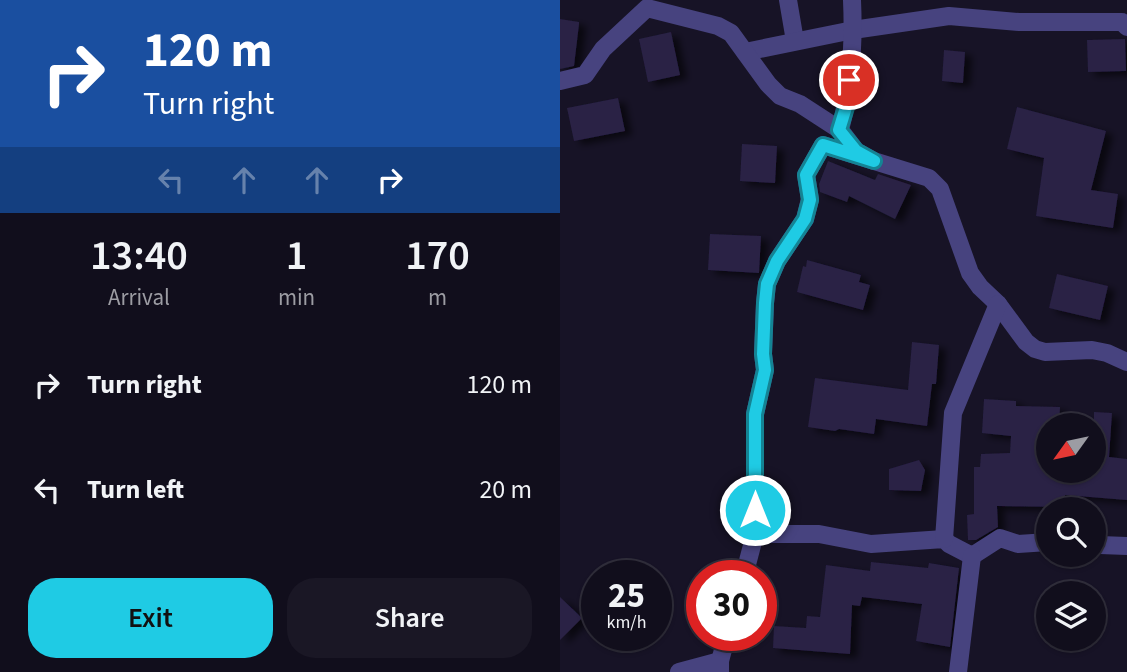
<!DOCTYPE html>
<style>
body{margin:0;font-family:"Source Sans 3",sans-serif;background:#1a1725;color:#f1f3f6;height:100vh;display:flex;flex-direction:column;font-size:26px;white-space:nowrap}
*{box-sizing:border-box;margin:0}
p{font-size:23px;color:#9c9ca3}
.icon{flex:none;width:38px;height:38px;fill:none;stroke:currentColor;stroke-width:2;stroke-linecap:round;stroke-linejoin:round}
.map{position:relative;flex:1;overflow:hidden}
.sheet{display:flex;flex-direction:column;background:#110e1c;width:560px}
.sheet>*{flex:none}
.hud{background:#1a4fa0;color:#fff;overflow:hidden}
.needle{width:46px;rotate:237deg}
.buttons{position:absolute;left:476px;top:413px;display:grid;gap:14px}
.buttons a{display:grid;place-items:center;width:70px;height:70px;border-radius:50%;background:#110e1c;box-shadow:0 2px 5px #0004,0 0 0 2px #302e3b;font-size:35px}
.speed{position:absolute;left:21px;top:560px;display:flex;gap:14px;font-size:35px;font-weight:700;text-align:center}
.speed>*{display:grid;place-content:center;width:91px;height:91px;border-radius:50%;background:#110e1c;box-shadow:0 2px 5px #0004,0 0 0 2px #302e3b;line-height:1}
.speed small{font-size:18px;font-weight:400}
.speed .limit{border:10px solid #d22;background:#fff;color:#111}
.pin{position:absolute;display:grid;place-items:center;width:60px;height:60px;color:#fff;margin:-30px;border:4px solid #fff;border-radius:50%;box-shadow:0 2px 7px #0007}
.me{position:absolute;width:77px;margin:-38px;rotate:0deg;stroke-linejoin:round;filter:drop-shadow(0 0 5px #0008)}
.turn{display:flex;align-items:center;gap:24px;height:147px;padding:0 28px;font-size:32px}
.turn .icon{width:91px;height:91px;stroke-width:2.5}
.turn b{display:block;font-size:49px;line-height:60px}
.lanes{display:flex;align-items:center;height:66px;padding:0 28px;background:#0003;justify-content:center;gap:35px;direction:ltr}
.lanes .off{opacity:.35}
.eta{display:flex;justify-content:space-evenly;align-items:center;height:119px;text-align:center}
.eta b{font-size:42px;font-weight:600;line-height:49px}
.button{display:flex;gap:14px;margin-top:auto;padding:14px 28px}
.button a{flex:1;height:80px;border-radius:28px;background:#1fcbe4;color:#111;font-size:28px;font-weight:600;line-height:80px;text-align:center}
.button a+a{background:#1a1725;color:#f1f3f6}
ul{padding:0;list-style:none}
li{display:flex;align-items:center;gap:21px;height:105px;padding:0 28px}
li div{flex:1}
li b{display:block;font-size:26px}
li em{font-style:normal}
main{display:flex;flex:1;min-height:0}
.map>svg:first-child{display:block}
.building{fill:#292145;filter:url(#shadow)}
.lines{fill:none;stroke-linecap:round;stroke-linejoin:round}
.minor{stroke:#47437f;stroke-width:18}
.route-casing{stroke:#148494;stroke-width:18}
.route{stroke:#1fcbe4;stroke-width:12}
</style>
<main>
<section class="sheet">
<div class="hud">
<div class="turn"><svg class="icon" aria-label="right" viewBox="0 0 24 24"><path d="M7 20v-9h11M14 6l5 5-5 5"/></svg><div><b>120 m</b>Turn right</div></div>
<div class="lanes"><svg class="icon off" aria-label="left" viewBox="0 0 24 24"><path d="M17 20v-9H6M10 6l-5 5 5 5"/></svg><svg class="icon off" aria-label="ahead" viewBox="0 0 24 24"><path d="M12 20V5M6 11l6-6 6 6"/></svg><svg class="icon off" aria-label="ahead" viewBox="0 0 24 24"><path d="M12 20V5M6 11l6-6 6 6"/></svg><svg class="icon" aria-label="right" viewBox="0 0 24 24"><path d="M7 20v-9h11M14 6l5 5-5 5"/></svg></div>
</div>
<div class="eta">
<div><b>13:40</b><p>Arrival</p></div>
<div><b>1</b><p>min</p></div>
<div><b>170</b><p>m</p></div>
</div>
<ul>
<li><svg class="icon" aria-label="right" viewBox="0 0 24 24"><path d="M7 20v-9h11M14 6l5 5-5 5"/></svg><div><b>Turn right</b></div><em>120 m</em></li>
<li><svg class="icon" aria-label="left" viewBox="0 0 24 24"><path d="M17 20v-9H6M10 6l-5 5 5 5"/></svg><div><b>Turn left</b></div><em>20 m</em></li>
</ul>
<div class="button"><a>Exit</a><a>Share</a></div>
</section>
<div class="map">
<svg width="567" height="672" viewBox="0 0 567 672">
<defs>
<filter id="shadow"><feDropShadow dx="7" dy="4" stdDeviation="3.5" flood-color="#0009"/></filter>
</defs>
<rect width="100%" height="100%" fill="#171326"/>
<g class="building">
<path d="M0,19L19,22V24L14,66L0,69Z"/>
<path d="M111,32L120,75L88,82L79,39Z"/>
<path d="M565,39L566,71L528,72L527,40Z"/>
<path d="M384,50L405,52L403,83L382,81Z"/>
<path d="M58,98L65,131L14,141L7,108Z"/>
<path d="M457,107L546,131L531,190L558,194L553,228L476,216L484,158L447,149Z"/>
<path d="M182,144L217,146L215,183L180,181Z"/>
<path d="M268,161L315,180L318,174L351,185L335,219L289,196L287,202L260,192L259,184Z"/>
<path d="M150,234L201,236L199,273L148,270Z"/>
<path d="M247,260L301,275L299,282L310,285L303,310L237,292L243,266L246,267Z"/>
<path d="M497,274L548,286L540,320L489,308Z"/>
<path d="M352,342L379,345L376,384H372L367,426L316,419L314,434L279,429L275,431L248,427L255,378L348,390Z"/>
<path d="M424,399L456,401V406L500,407L499,425H488V471H534V412L552,413L549,457L567,459V500L505,495V507L437,506L438,527L416,540H408L407,515L414,514V467H420L421,454L450,453L451,436L422,433Z"/>
<path d="M359,460L365,470L361,491L329,490V469Z"/>
<path d="M311,562L368,568L369,563L399,568L390,647L356,641L362,604L302,597L300,606L292,605L290,654L213,648L214,626L246,628L247,616L260,617L266,565L310,571Z"/>
<path d="M0,597L22,618L0,640Z"/>
</g>
<g class="lines">
<g class="minor">
<path d="M228,0L235,41"/>
<path d="M185,52L293,30L389,16L459,22H562L567,27"/>
<path d="M0,81L25,75L43,49L87,8L158,26L171,33L208,84L220,96L240,104L280,130L296,151L314,161L369,178L380,189L410,273L420,287L438,304L466,342L475,349L485,352L532,350L547,353L567,362"/>
<path d="M280,130C291,88 294,43 292,0"/>
<path d="M314,161L263,145L246,175L250,199L245,219L217,261L207,284L205,303L203,354L205,370L195,414V534H259L311,544L384,539L389,544L412,556L440,538L458,544L488,542"/>
<path d="M384,539L393,413L438,304"/>
<path d="M534,542L540,545L567,546"/>
<path d="M184,576L195,534"/>
<path d="M119,672L160,661"/>
<path d="M160,672V661L167,635"/>
<path d="M398,672L412,556"/>
</g>
</g>
<g class="lines">
<g class="route-casing">
<path id="route" d="M195,510V414L205,370L203,354L205,303L207,284L217,261L245,219L250,200L246,175L263,145L314,161L296,151L279,130L287,104L289,80"/>
</g>
<use href="#route" class="route"/>
</g>
</svg>
<div class="buttons">
<a><svg class="needle" viewBox="-14 -14 28 28"><path d="M0-13l5 13h-10z" fill="#e53935"/><path d="M0 13l5-13h-10z" fill="#9c9ca3"/></svg></a>
<a><svg class="icon" aria-label="search" viewBox="0 0 24 24"><circle cx="10" cy="10" r="6"/><path d="M15 15l6 6"/></svg></a>
<a><svg class="icon" aria-label="layers" viewBox="0 0 24 24"><path d="M12 4l9 5-9 5-9-5zM3 14l9 5 9-5"/></svg></a>
</div>
<div class="speed"><div>25<small>km/h</small></div><div class="limit">30</div></div>
<div class="pin" style="left:289px;top:80px;background:#d93025"><svg class="icon" aria-label="arrive" viewBox="0 0 24 24"><path d="M6 21V4h12l-3 4 3 4H6"/></svg></div>
<svg class="me" style="left:195px;top:510px" viewBox="-20 -20 40 40"><circle r="17" fill="#1fcbe4" stroke="#fff" stroke-width="3"/><path d="M0-11L8 9 0 5-8 9z" fill="#fff"/></svg>
</div>
</main>
